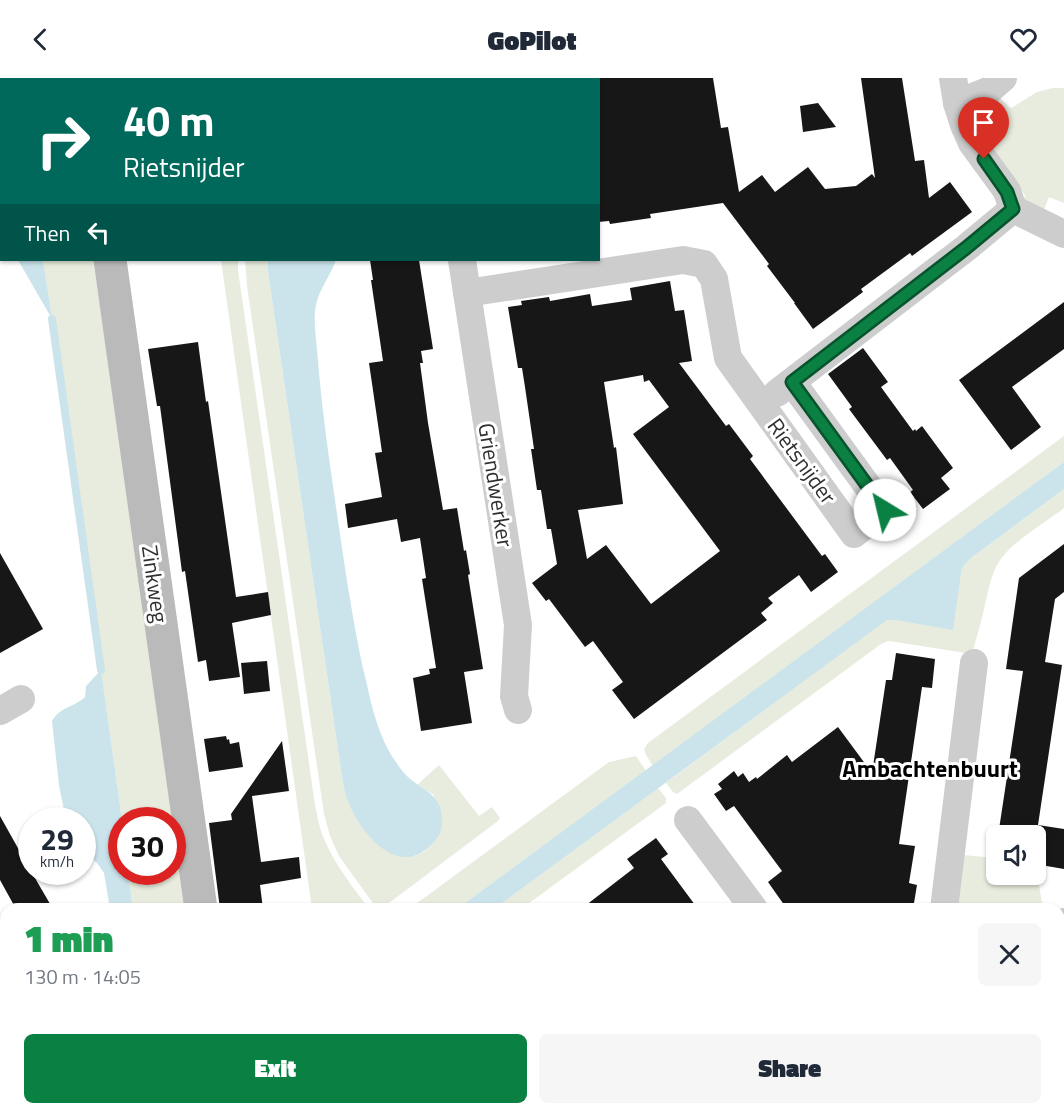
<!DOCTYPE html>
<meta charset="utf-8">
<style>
body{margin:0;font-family:"Titillium Web",sans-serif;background:#f6f6f7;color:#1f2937;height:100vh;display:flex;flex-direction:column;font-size:22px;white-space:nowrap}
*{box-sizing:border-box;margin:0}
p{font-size:20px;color:#747a83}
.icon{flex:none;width:33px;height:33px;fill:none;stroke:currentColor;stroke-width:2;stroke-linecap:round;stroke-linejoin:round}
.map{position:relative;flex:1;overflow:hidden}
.panel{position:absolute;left:0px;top:825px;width:1065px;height:212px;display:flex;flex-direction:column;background:#fff;border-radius:18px 18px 0 0;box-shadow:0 2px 4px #0004}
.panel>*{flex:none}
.guide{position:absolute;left:0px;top:0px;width:600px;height:183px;box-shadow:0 2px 4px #0004;background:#00695c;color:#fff;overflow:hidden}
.buttons{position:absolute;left:986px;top:747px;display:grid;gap:12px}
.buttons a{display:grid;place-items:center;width:60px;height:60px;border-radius:9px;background:#fff;box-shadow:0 2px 4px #0004;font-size:30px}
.speed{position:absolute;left:18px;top:729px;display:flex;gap:12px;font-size:30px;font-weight:700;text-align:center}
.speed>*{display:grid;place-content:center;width:78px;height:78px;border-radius:50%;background:#fff;box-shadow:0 2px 4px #0004;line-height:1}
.speed small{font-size:15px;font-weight:400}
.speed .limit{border:9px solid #d22;background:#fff;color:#111}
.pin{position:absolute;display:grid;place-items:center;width:51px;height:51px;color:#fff;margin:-62px -26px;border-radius:50% 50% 50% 0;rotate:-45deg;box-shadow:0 0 6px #0007}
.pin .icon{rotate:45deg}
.me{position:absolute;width:66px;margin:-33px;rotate:324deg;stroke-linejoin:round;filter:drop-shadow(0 0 4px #0008)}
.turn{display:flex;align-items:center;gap:21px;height:126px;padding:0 24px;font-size:27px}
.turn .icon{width:78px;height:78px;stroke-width:2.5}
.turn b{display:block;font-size:42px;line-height:51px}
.then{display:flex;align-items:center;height:57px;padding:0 24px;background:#0003;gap:12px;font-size:22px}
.round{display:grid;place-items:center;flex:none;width:63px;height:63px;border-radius:9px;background:#f6f6f7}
.summary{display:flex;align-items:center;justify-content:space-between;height:102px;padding:0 24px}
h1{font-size:36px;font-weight:800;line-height:45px;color:#1e9e55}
.action{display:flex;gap:12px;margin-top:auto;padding:12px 24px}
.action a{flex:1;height:69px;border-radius:9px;background:#0b8043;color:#fff;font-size:24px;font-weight:800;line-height:69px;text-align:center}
.action a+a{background:#f6f6f7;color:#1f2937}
header{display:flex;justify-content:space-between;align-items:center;height:78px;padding:0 24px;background:#fff;font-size:27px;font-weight:800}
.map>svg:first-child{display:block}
.green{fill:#e8ecde}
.water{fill:#cbe4eb}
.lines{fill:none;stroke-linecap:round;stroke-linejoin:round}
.stream{stroke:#cbe4eb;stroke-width:8}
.building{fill:#171717;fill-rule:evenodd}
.street{stroke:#cdcdcd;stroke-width:28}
.secondary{stroke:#bababa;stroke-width:33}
.route-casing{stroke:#07532c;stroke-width:15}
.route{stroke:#0b8043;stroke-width:10}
.labels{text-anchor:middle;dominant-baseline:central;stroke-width:6;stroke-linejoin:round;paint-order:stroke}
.street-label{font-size:22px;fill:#303030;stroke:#fff}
.neighbourhood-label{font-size:24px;font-weight:bold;fill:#000;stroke:#fff}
</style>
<header><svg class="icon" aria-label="back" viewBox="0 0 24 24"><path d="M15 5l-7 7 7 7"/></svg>GoPilot<svg class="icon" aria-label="heart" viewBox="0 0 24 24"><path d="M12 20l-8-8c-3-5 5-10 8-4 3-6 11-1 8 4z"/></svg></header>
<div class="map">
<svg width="1064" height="1036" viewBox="0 0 1064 1036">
<rect width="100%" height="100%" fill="#fff"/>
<g class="green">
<path d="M1053,10H1064V125L1049,119L1041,139L1022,129L1025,117L988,69L984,57L975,39L1000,20L1011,30L1037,14Z"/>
<path d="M43,182H93L131,430L187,831H133L128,794H172V742H122Z"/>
<path d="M221,182H238V192L315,727C317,735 318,743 320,750C330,781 351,806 369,831H312Z"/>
<path d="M245,182H268V194L342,699L358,743L373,762L415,778L424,774L434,764V717L417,707L439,687L479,738L492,729L500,740L498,743L381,831L375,828L339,778L330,758L324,736L247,208Z"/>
<path d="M1064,358V384L653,688L646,677L644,671L648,665Z"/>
<path d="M1064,411V430C1046,444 1020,459 1005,476C991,491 989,511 984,531C981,546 976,561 972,576L896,564L888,563L881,566L677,716L673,714L666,705L879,547L887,542H896L961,495L964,487L971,480Z"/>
<path d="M636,678L646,693L457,831H409L609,684Z"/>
<path d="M658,710L666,720V725L521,831H494Z"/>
<path d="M952,776L996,780V796H1035V783L1043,831H945Z"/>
<path d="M749,1031H949L947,1036H749Z"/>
</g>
<g class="water">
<path d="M18,182H43L52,241Z"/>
<path d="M268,182H336C331,197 319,211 316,227C313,242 316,258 317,272C320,309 324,344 329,380C339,449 348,518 362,586C368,609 372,634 381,656C386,670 395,684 404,695C419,712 442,714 442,741C443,753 438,761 429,769C397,799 360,755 349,725C345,717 344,708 342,699L268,194Z"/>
<path d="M1064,384V411L971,480L964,487L961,495L953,552L896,542H887L494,831H457Z"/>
<path d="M101,592L122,742V794H128L133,831H110L104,795L97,785L83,773L82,742H66L59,707L52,643C61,628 73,630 85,619L86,608Z"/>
</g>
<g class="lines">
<path class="stream" d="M52,241L101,592"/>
</g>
<g class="building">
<path d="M598,0H713L721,50L728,49L739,114L762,97L775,114L808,89L825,111L856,108L872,96L875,100L861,0H902L915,83L924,82L929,120L950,104L972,134L912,178L910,175L861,211L863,214L813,251L794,225H795L767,188L769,186L723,125L650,136L651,140L610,146L609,143L598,144Z"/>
<path d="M818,25L836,49L803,54L800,28Z"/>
<path d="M370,182H419L433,271L421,273L423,285H420L428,345L443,432L457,430L464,473L466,472L470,496L468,497L483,591L464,594L472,645L421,653L413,600L430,596L429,591L436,590L422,501L426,500L420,460L401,464L397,441L348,450L345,426L382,419L375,375L382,374L369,285L383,283L371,202H373Z"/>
<path d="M670,203L675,233L684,232L692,283L679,285L726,348L729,346L753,378L750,381L822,478L825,476L838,494L811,514L799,497L768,520L773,525L761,535L767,542L634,641L612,612L623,604L593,563L585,569L549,521L546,523L532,505L557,486L551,451H547L541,412H537L531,371H534L525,309L522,290H518L508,229L522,227L521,223L549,219L550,223L590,216L592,228L632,222L630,210ZM643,297L644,304L649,302L669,329L633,356L720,473L651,526L606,467L587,481L578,432L623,426L616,369L614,370L604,304Z"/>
<path d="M1064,224V271L1012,309L1041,349L1011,372L959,302Z"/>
<path d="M198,264L206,324L208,323L236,519L268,514L271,537L232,545L240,599L209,603L206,582L198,584L185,493L182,494L160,328H157L148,271Z"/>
<path d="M863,270L888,304L881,309L913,353L915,351L916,353L922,348L953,390L941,400L950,411L923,431L910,414L913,412L890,380L887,382L849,331L852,329L828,296Z"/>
<path d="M1064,466V514L1055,521L1045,584L1062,587L1038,747L1064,751V791L1035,786V758H998L1023,593L1006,591L1019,500Z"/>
<path d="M0,475L43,551L0,575Z"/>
<path d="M896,575L935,581L932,610L922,609L899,766L915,768L909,805L917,807L913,831H787L768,804L782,793L734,728L726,733L714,716L722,711L718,706L734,693L738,699L743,695L749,704L756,699L757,701L787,677L792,684L838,649L872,695L886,602H892Z"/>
<path d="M267,583L270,613L244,616L241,585Z"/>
<path d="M226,658L227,662L229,661L230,666L239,664L243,689L209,694L204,661Z"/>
<path d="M282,663L289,713L252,718L261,784L299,779L301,800L260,807L263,831H220L209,745L232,742L231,736Z"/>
<path d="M0,738L28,788L53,831H16L0,802Z"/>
<path d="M656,760L668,776L661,781L698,831H581L634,790L627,781Z"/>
</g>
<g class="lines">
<g class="street">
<path d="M436,0V2"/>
<path d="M253,2L262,0"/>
<path d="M957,25L988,13L1003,0"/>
<path d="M1013,131L1064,156"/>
<path d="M462,182L518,547L514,618L518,632"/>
<path d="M467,215L683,182L704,186L714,201L728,280L854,456L885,432L792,304"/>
<path d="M777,315L966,170L1013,131L1007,113L972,65L964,47L957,25L953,0"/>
<path d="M0,633L21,621"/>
<path d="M688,742L754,831"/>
<path d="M944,831L974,585"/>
<path d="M1059,846L1064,844"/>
<path d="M1059,1012L1061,1036"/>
<path d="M474,1036L481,1030"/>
<path d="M735,1036V1030"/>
</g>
<g class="secondary">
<path d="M84,0V2"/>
<path d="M110,182L201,831"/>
<path d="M227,1030V1036"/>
</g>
</g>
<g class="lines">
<g class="route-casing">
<path id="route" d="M885,432L792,304L966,170L1013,131L1007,114L984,81"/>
</g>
<use href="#route" class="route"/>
</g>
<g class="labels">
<g class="street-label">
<text transform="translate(802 383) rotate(54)">Rietsnijder</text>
<text transform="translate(496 407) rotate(81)">Griendwerker</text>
<text transform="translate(155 506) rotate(82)">Zinkweg</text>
</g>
<g class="neighbourhood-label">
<text x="930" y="690">Ambachtenbuurt</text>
</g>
</g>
</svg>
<div class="buttons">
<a><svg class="icon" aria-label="sound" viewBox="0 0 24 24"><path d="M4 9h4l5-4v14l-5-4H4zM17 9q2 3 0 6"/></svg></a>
</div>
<div class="speed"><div>29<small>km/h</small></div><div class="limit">30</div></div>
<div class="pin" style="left:984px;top:81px;background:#d93025"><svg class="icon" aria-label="arrive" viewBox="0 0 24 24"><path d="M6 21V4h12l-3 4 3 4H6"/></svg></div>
<svg class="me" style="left:885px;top:432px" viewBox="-20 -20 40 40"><circle r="19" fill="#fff"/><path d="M0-13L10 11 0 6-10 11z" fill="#0b8043"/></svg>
<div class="guide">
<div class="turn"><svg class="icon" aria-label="right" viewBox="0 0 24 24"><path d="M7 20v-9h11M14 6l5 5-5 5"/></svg><div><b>40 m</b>Rietsnijder</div></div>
<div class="then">Then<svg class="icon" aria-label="left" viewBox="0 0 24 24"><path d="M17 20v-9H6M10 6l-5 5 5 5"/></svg></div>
</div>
<section class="panel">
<div class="summary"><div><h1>1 min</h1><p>130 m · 14:05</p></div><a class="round"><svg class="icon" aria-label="close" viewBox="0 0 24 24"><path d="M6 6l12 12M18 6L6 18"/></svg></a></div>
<div class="action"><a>Exit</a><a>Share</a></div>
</section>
</div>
